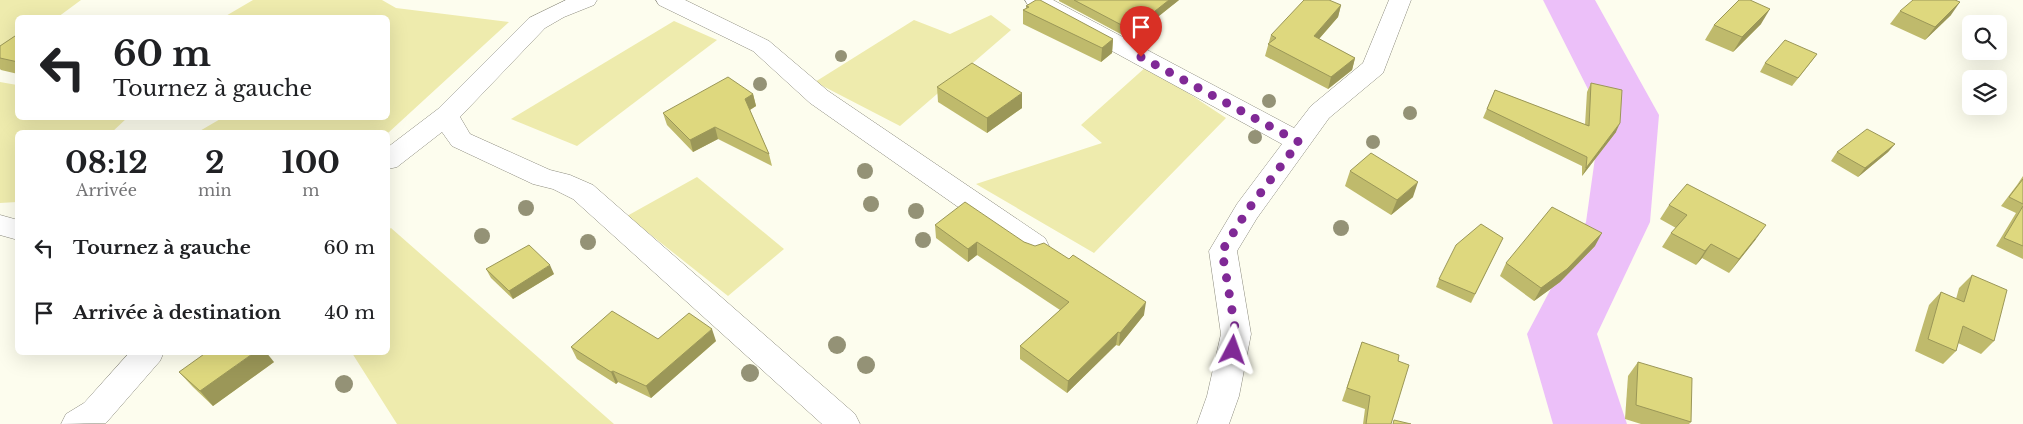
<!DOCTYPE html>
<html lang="fr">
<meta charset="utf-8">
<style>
body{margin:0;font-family:"Libre Baskerville",serif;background:#f6f6f6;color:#202124;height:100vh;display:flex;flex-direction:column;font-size:19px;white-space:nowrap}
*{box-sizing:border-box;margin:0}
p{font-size:16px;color:#757577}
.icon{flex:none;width:28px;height:28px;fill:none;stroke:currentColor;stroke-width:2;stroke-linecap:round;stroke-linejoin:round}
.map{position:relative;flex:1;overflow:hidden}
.sheet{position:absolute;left:15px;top:130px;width:375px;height:225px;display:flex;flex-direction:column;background:#fff;border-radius:8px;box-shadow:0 5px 20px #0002}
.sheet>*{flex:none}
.guide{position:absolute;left:15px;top:15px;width:375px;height:105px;border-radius:8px;box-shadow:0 5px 20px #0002;background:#fff;color:#202124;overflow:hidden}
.fabs{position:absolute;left:1962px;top:15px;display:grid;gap:10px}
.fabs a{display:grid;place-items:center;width:45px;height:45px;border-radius:8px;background:#fff;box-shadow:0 5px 20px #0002;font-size:25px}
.pin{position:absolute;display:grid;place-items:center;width:42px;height:42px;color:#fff;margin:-51px -21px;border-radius:50% 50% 50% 0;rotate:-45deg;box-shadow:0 0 5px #0007}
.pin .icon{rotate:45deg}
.me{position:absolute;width:55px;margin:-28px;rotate:4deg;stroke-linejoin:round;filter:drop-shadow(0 0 4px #0008)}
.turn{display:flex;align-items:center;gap:18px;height:105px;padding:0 15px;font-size:22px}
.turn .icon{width:65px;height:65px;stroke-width:2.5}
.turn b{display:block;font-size:35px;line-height:42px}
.eta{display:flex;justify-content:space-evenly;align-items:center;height:85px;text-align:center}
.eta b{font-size:30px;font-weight:700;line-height:35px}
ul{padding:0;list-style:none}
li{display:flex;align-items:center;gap:15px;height:65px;padding:0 15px}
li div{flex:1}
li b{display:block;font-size:19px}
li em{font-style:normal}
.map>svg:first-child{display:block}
.green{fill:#eeebad}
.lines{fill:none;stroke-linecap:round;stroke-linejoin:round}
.river{fill:#ecc0f9;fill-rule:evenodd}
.minor-casing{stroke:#8b8a7d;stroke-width:1}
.minor{fill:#fff;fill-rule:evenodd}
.tree{fill:#949276}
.wall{fill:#bfba6c}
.shaded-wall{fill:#9b9758}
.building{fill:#ded87e;stroke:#9b9758}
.route{stroke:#802996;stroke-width:9;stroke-dasharray:0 16.2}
</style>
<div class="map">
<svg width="2023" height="424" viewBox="0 0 2023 424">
<rect width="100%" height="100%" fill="#fdfdee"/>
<g class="green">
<path d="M0,0H81L58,17L18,18L17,47L0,60Z"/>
<path d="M253,0H382L396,8L509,22L388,133L198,132L222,118H388V18L224,17Z"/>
<path d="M991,15L1011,30L900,126L815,82L914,20L950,34Z"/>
<path d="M674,21L717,40L577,146L511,119Z"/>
<path d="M1147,66L1226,118L1094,253L976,184L1102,143L1081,125Z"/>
<path d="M0,82L17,85L18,118H127L112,132H18L17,202L0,203Z"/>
<path d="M697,177L784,249L728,296L627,216Z"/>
<path d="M391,228L614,424H397L352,353L388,352V230Z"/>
</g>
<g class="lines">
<path class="river" d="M1543,0H1595L1659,115L1650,222L1597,334L1627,424H1553L1527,334L1586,222L1601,115Z"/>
<g class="minor-casing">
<g id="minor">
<path d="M566,0H597L594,5L564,17L545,28L460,117L470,134L550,170L570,175L593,185L855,414L860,424H822L573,199L553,189L533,184L452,146L442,132L397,167L388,169V147L438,109L529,18Z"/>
<path d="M656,0H685L769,41L828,91L1045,238L1049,246L1045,254L1035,257L1025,254L810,103L753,51L659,5Z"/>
<path d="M1025,0H1053L1294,128L1311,106L1363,63L1389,0H1411L1383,73L1329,118L1257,218L1237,251L1251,334L1239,396L1229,424H1197L1207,396L1221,334L1209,251L1237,204L1282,144L1028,5Z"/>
<path d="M0,215L18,220V240L0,235Z"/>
<path d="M130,352H164L160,361L106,423L61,424L66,414L84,403Z"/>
</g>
</g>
<use href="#minor" class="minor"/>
</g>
<g class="tree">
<circle cx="841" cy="56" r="6"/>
<circle cx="760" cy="84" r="7"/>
<circle cx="1269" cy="101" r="7"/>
<circle cx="1410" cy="113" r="7"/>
<circle cx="1255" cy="137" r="7"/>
<circle cx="1373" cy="142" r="7"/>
<circle cx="865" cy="171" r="8"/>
<circle cx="871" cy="204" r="8"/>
<circle cx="526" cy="208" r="8"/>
<circle cx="916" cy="211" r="8"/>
<circle cx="1341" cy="228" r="8"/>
<circle cx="482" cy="236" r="8"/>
<circle cx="923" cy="240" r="8"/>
<circle cx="588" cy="242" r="8"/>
<circle cx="837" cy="345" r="9"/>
<circle cx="866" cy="365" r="9"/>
<circle cx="750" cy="373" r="9"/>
<circle cx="344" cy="384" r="9"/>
</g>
<g class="wall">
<path d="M1059,0H1179L1130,39L1059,1Z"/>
<path d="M1341,5L1338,17L1319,39L1355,58L1352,70L1328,89L1265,56L1271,35Z"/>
<path d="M1026,6L1113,39L1112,53L1101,62L1023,24V10L1026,9Z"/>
<path d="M1900,11L1951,15L1925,40L1890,24Z"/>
<path d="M1761,24L1733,52L1705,40L1714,25Z"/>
<path d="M18,34V74L1,70L0,69V46Z"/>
<path d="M1817,54L1811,62L1792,86L1760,72L1765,63Z"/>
<path d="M1591,83L1616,132L1582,176V166L1483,118L1495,90L1585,125L1587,92Z"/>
<path d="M937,87L1022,108L987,133L938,102Z"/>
<path d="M753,94L756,106L750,110L769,154L772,166L718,139L693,152L667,125L663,113Z"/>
<path d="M1895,144L1888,152L1858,177L1831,161L1837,152Z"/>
<path d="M1350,171L1413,197L1391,215L1345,186Z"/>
<path d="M2023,176V259L1996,246L2016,213L2001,206L2017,185Z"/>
<path d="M1669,205L1756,239L1729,273L1702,258L1696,265L1662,247L1671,233L1676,228L1660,219Z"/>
<path d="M935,225L1024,242L1144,315L1119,346L1116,345L1067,393L1020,359V346L1060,310L977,255L968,262L936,238Z"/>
<path d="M1503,238L1471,303L1436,287L1439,279Z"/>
<path d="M1595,246L1560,282L1534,301L1500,276L1506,263Z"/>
<path d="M486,269L554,274L513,299L491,278Z"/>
<path d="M1972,275L1994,341L1981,354L1958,343L1956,351L1943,364L1915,351L1929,305L1941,292L1956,299L1959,288Z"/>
<path d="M658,339L716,341L651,398L618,382L616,384L577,359L571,347Z"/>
<path d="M1362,342L1398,361L1391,424H1363L1365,409L1342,401Z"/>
<path d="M274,362L213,406L193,387L179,372Z"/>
<path d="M1638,362L1691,422L1689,424H1641L1625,419L1628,376Z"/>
</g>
<g class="shaded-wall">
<path d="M1169,0H1179L1130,39L1131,30Z"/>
<path d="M1960,2L1951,15L1925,40L1935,27Z"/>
<path d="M1341,5L1338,17L1311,48L1314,36Z"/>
<path d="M1770,9L1761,24L1733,52L1742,37Z"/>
<path d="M1113,39L1112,53L1101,62L1102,48Z"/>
<path d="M1355,58L1352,70L1328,89L1331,77Z"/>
<path d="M1022,93V108L987,133V118Z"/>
<path d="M753,94L756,106L748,111L745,99Z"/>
<path d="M1620,123L1616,132L1582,176L1586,168Z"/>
<path d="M715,127L718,139L693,152L690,140Z"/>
<path d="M1895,144L1888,152L1858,177L1865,168Z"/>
<path d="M1418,182L1413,197L1391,215L1397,200Z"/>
<path d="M1766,225L1756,239L1729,273L1739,259Z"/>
<path d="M1602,233L1595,246L1560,282L1534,301L1541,288Z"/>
<path d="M977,242V255L968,262V249Z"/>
<path d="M1711,244L1702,258L1696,265L1705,251Z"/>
<path d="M550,265L554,274L513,299L509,291Z"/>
<path d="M1146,302L1144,315L1119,346L1120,333Z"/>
<path d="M712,329L716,341L651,398L646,386Z"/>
<path d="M1118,332L1116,345L1067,393L1068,381Z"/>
<path d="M255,352H266L274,362L213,406L200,391Z"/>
<path d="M613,371L618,382L616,384L611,372Z"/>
</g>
<g class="building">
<path d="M1036,0H1040L1113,39L1102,48L1023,10L1029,7L1026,6Z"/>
<path d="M1074,0H1169L1131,30Z"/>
<path d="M1304,0H1329L1341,5L1314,36L1355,58L1331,77L1268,44L1276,38L1271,35Z"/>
<path d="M1739,0H1750L1770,9L1742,37L1714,25Z"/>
<path d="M1913,0H1955L1960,2L1935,27L1900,11Z"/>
<path d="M18,34V62L0,58V46Z"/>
<path d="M1785,40L1817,54L1798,78L1765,63Z"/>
<path d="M972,63L1022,93L987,118L937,87Z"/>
<path d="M728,77L753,94L745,99L769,154L715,127L690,140L663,113Z"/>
<path d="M1591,83L1622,90L1620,123L1586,168L1587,157L1487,109L1495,90L1589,126Z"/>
<path d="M1867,129L1895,144L1865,168L1837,152Z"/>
<path d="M1371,153L1418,182L1397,200L1350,171Z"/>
<path d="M2023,179V204L2009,197Z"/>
<path d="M1687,184L1766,225L1739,259L1711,244L1705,251L1671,233L1687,215L1669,205Z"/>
<path d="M965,202L1024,242L1035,246L1044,243L1069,259L1073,255L1146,302L1120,333L1118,332L1068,381L1020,346L1069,302L977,242L968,249L935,225Z"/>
<path d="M2023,206V246L2004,238Z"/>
<path d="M1552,207L1602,233L1567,269L1541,288L1506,263Z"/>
<path d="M1481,224L1503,238L1475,294L1439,279L1456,245Z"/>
<path d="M529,245L550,265L509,291L486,269Z"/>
<path d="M1972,275L2007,290L1994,341L1963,326L1956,351L1928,339L1941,292L1964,302Z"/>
<path d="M612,311L658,339L689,313L712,329L646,386L613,371L611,372L571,347Z"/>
<path d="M1362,342L1399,355L1398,361L1409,365L1391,424H1366L1370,396L1347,388Z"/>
<path d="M207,352H255L200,391L179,372Z"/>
<path d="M1638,362L1692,378L1691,422L1636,405Z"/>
<path d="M1394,420L1411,424H1393Z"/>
</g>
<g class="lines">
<path class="route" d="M1141,57L1299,142L1247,211L1222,251L1236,334L1233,350"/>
</g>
</svg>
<div class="fabs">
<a><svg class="icon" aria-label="search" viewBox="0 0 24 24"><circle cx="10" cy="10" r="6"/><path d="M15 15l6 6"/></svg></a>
<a><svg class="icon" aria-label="layers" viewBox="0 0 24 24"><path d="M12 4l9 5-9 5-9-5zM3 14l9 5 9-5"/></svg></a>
</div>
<div class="pin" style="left:1141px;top:57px;background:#d93025"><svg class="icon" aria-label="arrive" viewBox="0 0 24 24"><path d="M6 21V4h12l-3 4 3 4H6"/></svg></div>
<svg class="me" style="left:1233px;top:350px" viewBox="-20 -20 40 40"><path d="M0-17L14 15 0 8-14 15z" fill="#802996" stroke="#fff" stroke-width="4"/></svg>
<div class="guide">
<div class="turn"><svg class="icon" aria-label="left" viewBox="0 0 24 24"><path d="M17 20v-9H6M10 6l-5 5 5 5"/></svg><div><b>60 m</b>Tournez à gauche</div></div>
</div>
<section class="sheet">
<div class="eta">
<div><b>08:12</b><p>Arrivée</p></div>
<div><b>2</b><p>min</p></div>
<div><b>100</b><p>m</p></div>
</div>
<ul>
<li><svg class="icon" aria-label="left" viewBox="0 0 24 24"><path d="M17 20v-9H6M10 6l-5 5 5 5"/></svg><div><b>Tournez à gauche</b></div><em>60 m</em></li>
<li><svg class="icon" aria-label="arrive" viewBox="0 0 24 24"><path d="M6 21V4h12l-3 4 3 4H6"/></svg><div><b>Arrivée à destination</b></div><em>40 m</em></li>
</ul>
</section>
</div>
